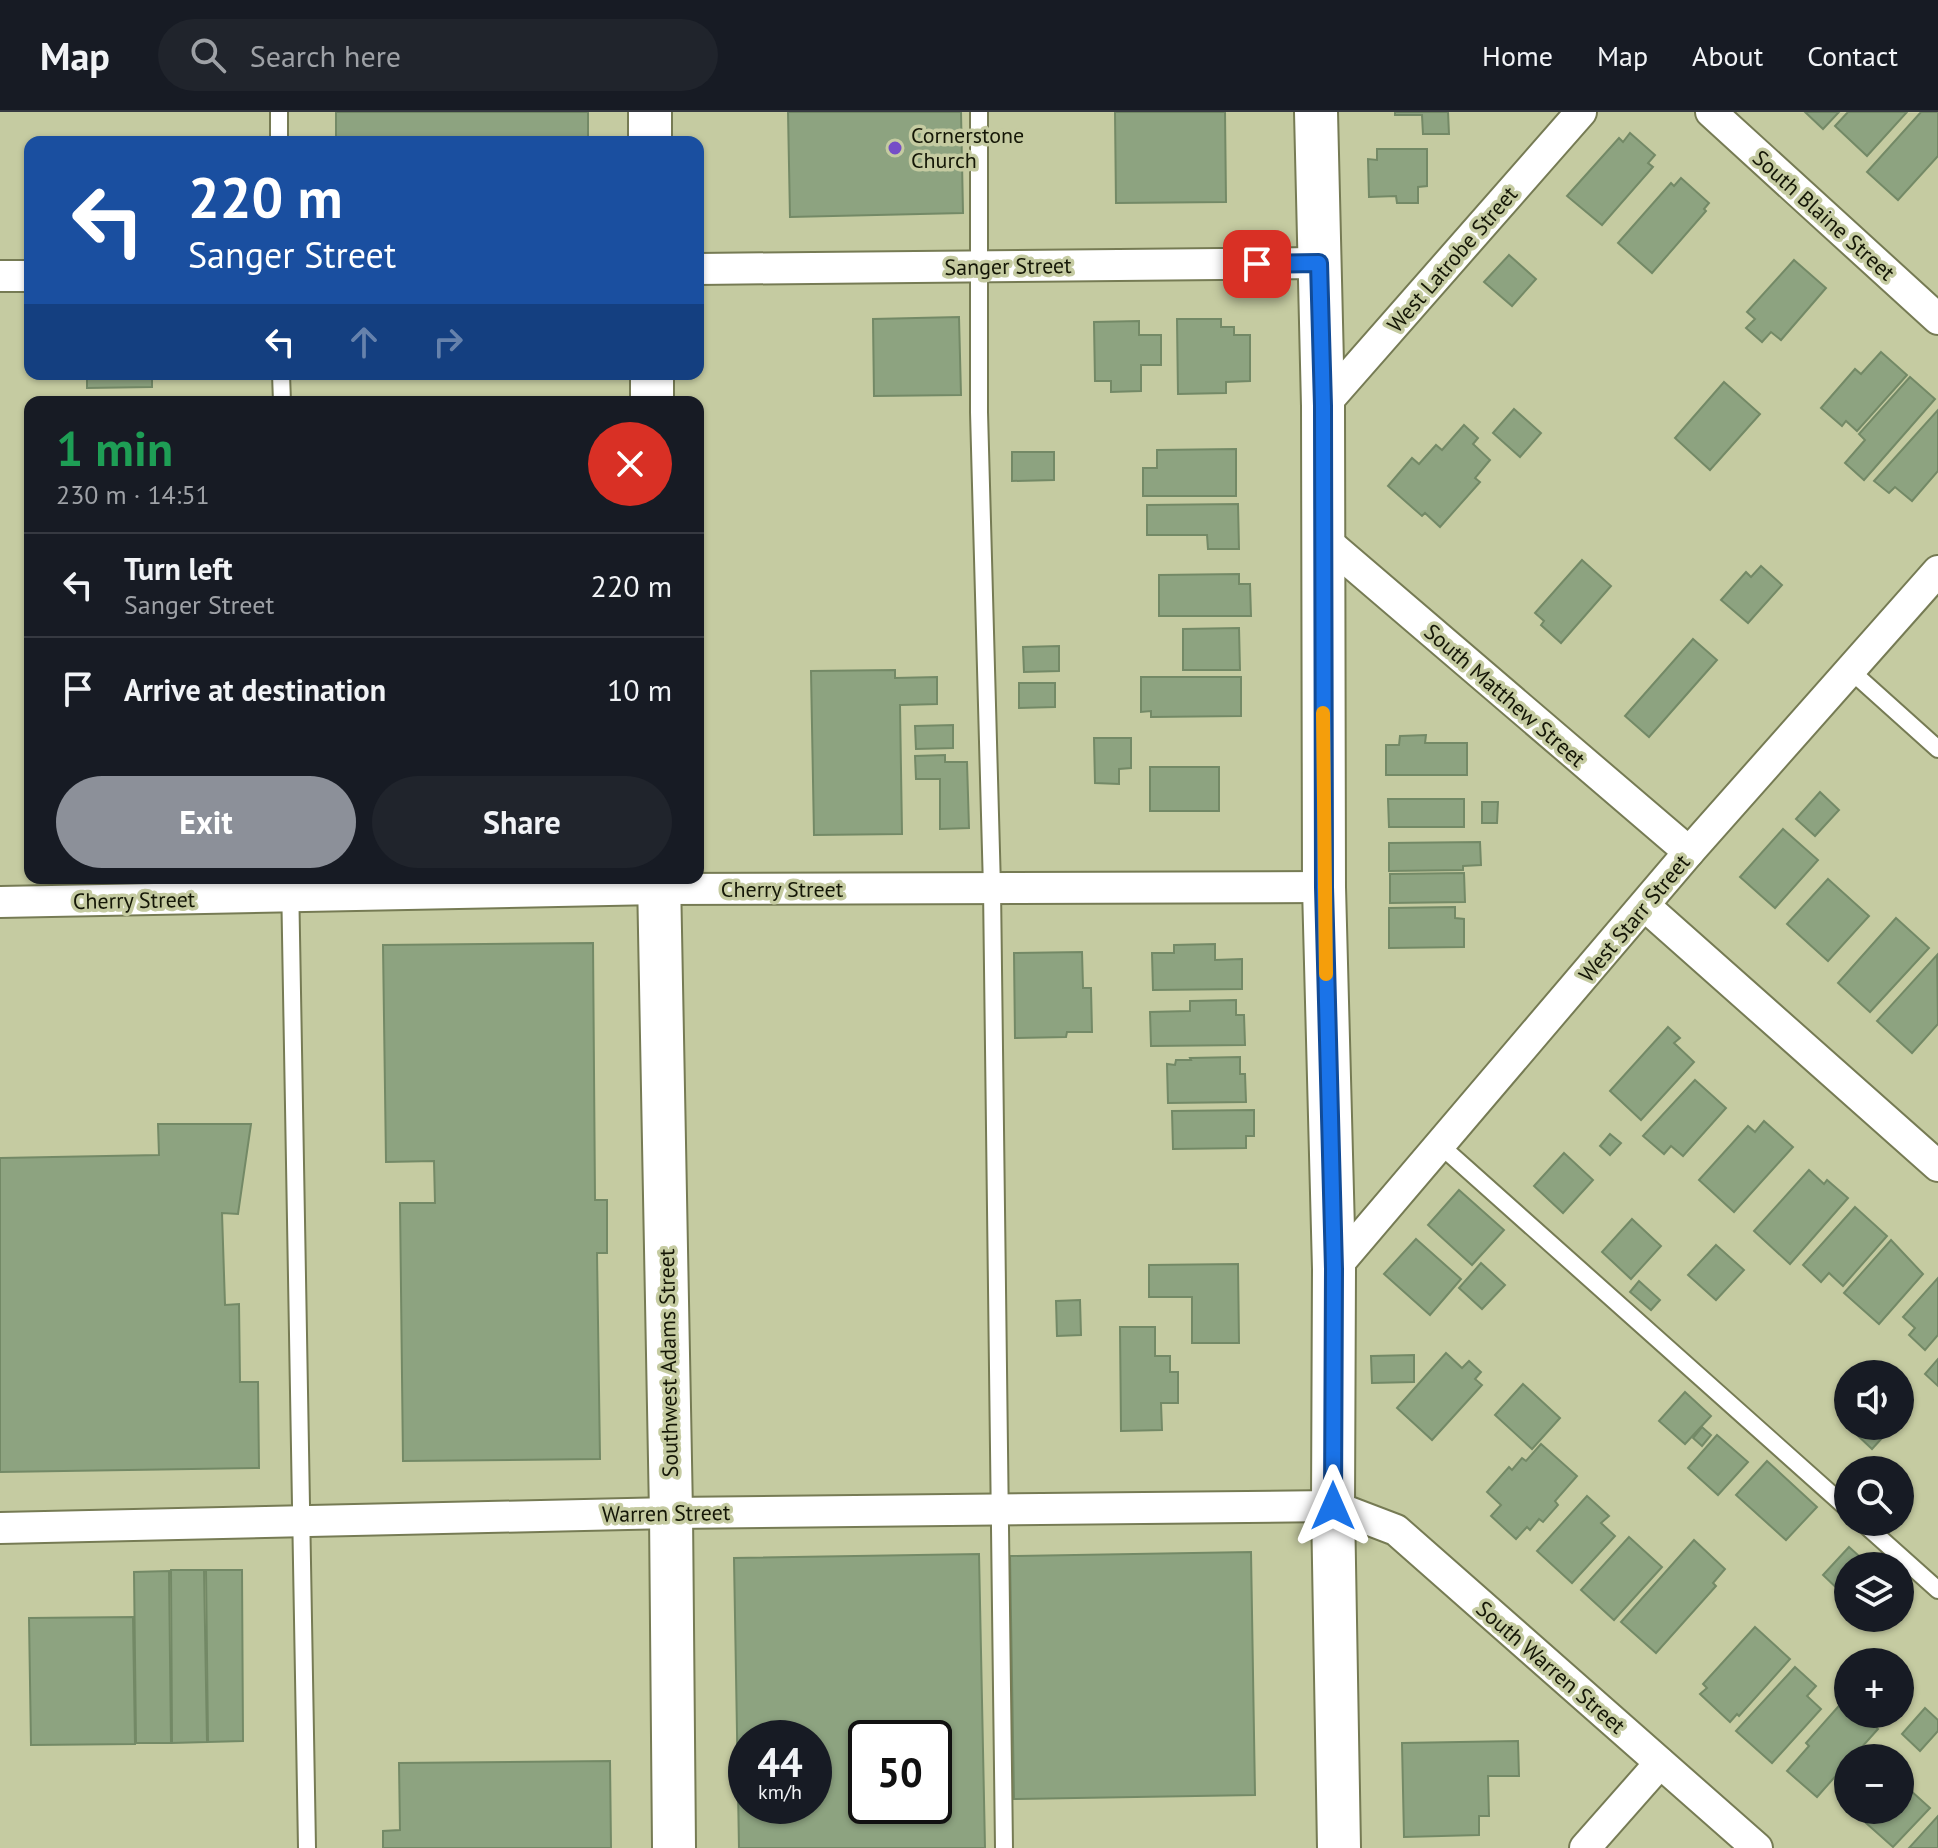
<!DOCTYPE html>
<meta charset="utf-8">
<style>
body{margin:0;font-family:"PT Sans",sans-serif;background:#20242c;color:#f1f3f6;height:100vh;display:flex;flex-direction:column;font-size:30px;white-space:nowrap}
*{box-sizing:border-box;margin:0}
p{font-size:26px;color:#9ea1a6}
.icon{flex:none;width:44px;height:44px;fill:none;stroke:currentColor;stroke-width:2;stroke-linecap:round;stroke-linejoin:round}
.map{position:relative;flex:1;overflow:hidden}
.sheet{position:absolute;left:24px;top:284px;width:680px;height:488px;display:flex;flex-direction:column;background:#171b24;border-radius:16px;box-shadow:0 2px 6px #0004}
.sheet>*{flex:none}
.top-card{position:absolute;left:24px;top:24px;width:680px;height:244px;border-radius:16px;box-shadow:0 2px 6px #0004;background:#1a4fa0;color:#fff;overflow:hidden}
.tools{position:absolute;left:1834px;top:1248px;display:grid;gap:16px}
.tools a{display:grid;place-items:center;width:80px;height:80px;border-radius:50%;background:#171b24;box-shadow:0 2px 6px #0004;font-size:40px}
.speed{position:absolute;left:728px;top:1608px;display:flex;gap:16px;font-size:40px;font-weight:700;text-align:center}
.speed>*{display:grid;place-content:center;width:104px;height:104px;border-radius:50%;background:#171b24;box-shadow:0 2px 6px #0004;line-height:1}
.speed small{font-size:20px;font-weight:400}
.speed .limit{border:4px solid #111;border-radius:12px;background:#fff;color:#111}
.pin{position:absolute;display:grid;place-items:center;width:68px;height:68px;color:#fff;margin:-34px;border-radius:16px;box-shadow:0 4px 12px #0006}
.me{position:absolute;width:88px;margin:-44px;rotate:0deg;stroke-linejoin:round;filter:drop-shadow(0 0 6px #0008)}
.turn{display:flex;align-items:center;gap:28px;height:168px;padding:0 32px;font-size:36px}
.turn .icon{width:104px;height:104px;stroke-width:2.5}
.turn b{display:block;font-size:56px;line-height:68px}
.lanes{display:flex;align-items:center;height:76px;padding:0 32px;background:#0003;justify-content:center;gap:40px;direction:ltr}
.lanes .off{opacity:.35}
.round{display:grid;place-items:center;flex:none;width:84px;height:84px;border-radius:42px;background:#20242c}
.overview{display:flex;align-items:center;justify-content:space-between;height:136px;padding:0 32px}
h1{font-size:48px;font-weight:700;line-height:60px;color:#1e9e55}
.primary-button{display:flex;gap:16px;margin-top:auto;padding:16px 32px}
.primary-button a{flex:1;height:92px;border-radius:48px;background:#8c9099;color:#fff;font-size:32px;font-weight:700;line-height:92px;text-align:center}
.primary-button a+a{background:#20242c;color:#f1f3f6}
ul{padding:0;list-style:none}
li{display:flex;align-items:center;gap:24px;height:104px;padding:0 32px;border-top:2px solid #363941}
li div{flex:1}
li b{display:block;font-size:30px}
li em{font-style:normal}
header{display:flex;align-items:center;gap:48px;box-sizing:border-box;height:112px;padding:0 40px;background:#171b24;border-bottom:2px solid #363941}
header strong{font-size:38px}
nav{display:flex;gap:44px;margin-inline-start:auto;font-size:28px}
.search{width:560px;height:72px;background:#20242c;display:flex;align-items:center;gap:20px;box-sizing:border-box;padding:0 28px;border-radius:44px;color:#9ea1a6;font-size:30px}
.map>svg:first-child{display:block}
.building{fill:#8da380;stroke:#738966;stroke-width:2;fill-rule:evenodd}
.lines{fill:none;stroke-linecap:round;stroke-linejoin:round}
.lane-casing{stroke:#767b54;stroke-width:20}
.street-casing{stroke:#767b54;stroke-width:34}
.secondary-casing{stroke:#767b54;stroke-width:46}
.lane{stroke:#fff;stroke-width:16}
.street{stroke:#fff;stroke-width:30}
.secondary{stroke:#fff;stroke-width:42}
.route-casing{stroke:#114b97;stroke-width:20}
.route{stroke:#1a73e8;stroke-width:14}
.slow{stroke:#f59e0b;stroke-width:14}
.poi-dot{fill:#754ec7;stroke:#c5cba1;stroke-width:3}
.labels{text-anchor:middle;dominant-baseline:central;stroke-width:7;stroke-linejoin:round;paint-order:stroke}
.poi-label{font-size:22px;fill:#151707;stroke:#c5cba1;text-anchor:start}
.street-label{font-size:22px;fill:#151707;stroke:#c5cba1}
</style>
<header>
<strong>Map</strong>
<div class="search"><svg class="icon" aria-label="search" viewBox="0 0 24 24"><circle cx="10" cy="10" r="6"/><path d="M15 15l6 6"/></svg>Search here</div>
<nav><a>Home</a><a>Map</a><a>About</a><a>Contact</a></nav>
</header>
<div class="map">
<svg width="1938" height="1736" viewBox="0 0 1938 1736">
<rect width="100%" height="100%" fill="#c5cba1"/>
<g class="building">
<rect x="336" y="0" width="252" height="30"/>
<path d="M788,0H961L963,101L790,105Z"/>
<path d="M1115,0H1225L1226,90L1116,91Z"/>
<path d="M1395,0H1448L1449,22H1423L1422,3H1395Z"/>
<path d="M1805,0H1839L1823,17Z"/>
<path d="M1848,0H1907L1867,44L1835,14Z"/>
<path d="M1921,0H1938V44L1898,88L1867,60Z"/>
<path d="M1630,21L1655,43L1648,51L1653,55L1602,113L1567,84L1619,26L1623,30Z"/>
<path d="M1377,37H1427V74L1418,75V91H1397L1396,84L1369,85L1368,47L1377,48Z"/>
<path d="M1681,66L1709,91L1704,97L1706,99L1652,161L1618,131L1671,71L1674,74Z"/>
<path d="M1509,143L1536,167L1512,194L1484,170Z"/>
<path d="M1794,148L1826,176L1781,228L1771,220L1762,230L1746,216L1755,207L1747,200Z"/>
<path d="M959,205L961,283L874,284L873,207Z"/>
<path d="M1177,207H1221V215H1234V223H1250V269L1226,270V281L1178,282Z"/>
<path d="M1139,209V223H1161V253H1141V279L1111,280V269H1095L1094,210Z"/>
<path d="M1881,240L1907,263L1857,319L1846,309L1842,314L1821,296L1855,257L1861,262Z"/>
<path d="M87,262H152V275L87,276Z"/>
<path d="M1910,265L1935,287L1864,368L1845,351L1865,328L1859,322Z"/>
<path d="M1724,270L1760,302L1710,358L1675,326Z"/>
<path d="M1514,297L1541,321L1520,345L1493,321Z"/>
<path d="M1938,298V359L1912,389L1895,375L1889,381L1874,369Z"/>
<path d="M1464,313L1478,326L1473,332L1490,348L1475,366L1480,370L1440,415L1425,401L1422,404L1388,374L1412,346L1419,352L1436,333L1442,338Z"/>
<path d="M1236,337V384H1143V356H1157V338Z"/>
<path d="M1012,340H1054V368L1012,369Z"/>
<path d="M1238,392L1239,437H1208L1207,423H1147V393Z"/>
<path d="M1582,448L1611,474L1561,531L1541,513L1544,509L1535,501Z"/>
<path d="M1761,454L1782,473L1748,511L1721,488L1746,460L1751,465Z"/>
<path d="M1239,462V472H1250L1251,504H1159V463Z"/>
<path d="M1239,516L1240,558H1183V517Z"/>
<path d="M1693,527L1717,548L1649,625L1625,604Z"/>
<path d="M1059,534V559L1024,560L1023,535Z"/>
<path d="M895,558V566L937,565V592L900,593L902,722L814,723L811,559Z"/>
<path d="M1141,565H1241V604L1151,605V599L1141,600Z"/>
<path d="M1019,571H1055V595L1019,596Z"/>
<path d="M953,613V636L916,637L915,614Z"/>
<path d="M1426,623L1425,631H1467V663H1386V633H1399L1400,624Z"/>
<path d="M1094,626H1131V656L1119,657V672L1095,671Z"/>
<path d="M945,643V650H967L969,716L940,717V667H916L915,644Z"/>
<rect x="1150" y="655" width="69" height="44"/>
<path d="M1820,680L1839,698L1815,724L1796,707Z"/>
<path d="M1388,687H1464V715H1389Z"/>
<path d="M1482,690H1498L1497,711H1482Z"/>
<path d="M1783,717L1818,748L1775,796L1740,765Z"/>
<path d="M1480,730L1481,753L1463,754V758L1389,759V731Z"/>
<path d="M1464,761L1465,790L1390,791V762Z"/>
<path d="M1828,767L1869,804L1828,849L1787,812Z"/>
<path d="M1455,795V806L1464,807V835L1389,836V796Z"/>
<path d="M1896,806L1929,836L1870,900L1838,871Z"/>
<path d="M593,831L595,1088H607V1141H597L600,1347L403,1349L400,1091H435L434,1049L386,1050L383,833Z"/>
<path d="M1215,832V848L1242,847V877L1153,878L1152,841H1174V833Z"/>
<path d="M1082,840L1083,876H1091L1092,920H1067L1066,925L1015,926L1014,841Z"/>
<path d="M1937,843L1938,912L1912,941L1877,909Z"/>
<path d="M1236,888V903H1244L1245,933L1151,934L1150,900L1190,899V889Z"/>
<path d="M1668,915L1680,926L1674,931L1694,950L1641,1008L1610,979Z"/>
<path d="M1240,945V962H1245L1246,990L1168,991L1167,952L1175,953L1176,948H1191L1190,946Z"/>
<path d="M1695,968L1726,996L1683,1044L1671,1034L1664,1042L1643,1024Z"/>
<path d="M1254,998V1024H1246V1036L1173,1037L1172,999Z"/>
<path d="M1764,1009L1793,1035L1734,1100L1699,1068L1748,1014L1755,1020Z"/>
<path d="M158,1012H251L238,1102L222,1101L225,1193L239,1192L240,1270H258L259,1356L0,1360V1046L159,1043Z"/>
<path d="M1610,1022L1621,1031L1610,1043L1600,1034Z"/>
<path d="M1564,1041L1593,1068L1563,1101L1534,1074Z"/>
<path d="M1809,1058L1824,1072L1827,1068L1848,1086L1790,1152L1754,1119Z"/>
<path d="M1459,1078L1504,1118L1472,1153L1428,1113Z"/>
<path d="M1855,1095L1887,1124L1843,1174L1829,1161L1821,1170L1803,1153Z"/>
<path d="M1632,1107L1661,1134L1631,1167L1602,1140Z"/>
<path d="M1416,1127L1461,1167L1430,1203L1384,1162Z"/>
<path d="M1891,1128L1923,1162L1879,1212L1844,1181Z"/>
<path d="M1716,1133L1744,1158L1716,1188L1688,1163Z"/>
<path d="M1481,1151L1505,1173L1482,1197L1459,1176Z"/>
<path d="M1238,1152L1239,1231H1192V1185H1149V1153Z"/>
<path d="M1938,1166V1223L1925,1238L1909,1223L1915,1216L1903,1205Z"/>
<path d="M1639,1169L1660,1188L1651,1198L1630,1180Z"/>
<path d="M1080,1188L1081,1223L1057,1224L1056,1189Z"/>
<path d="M1120,1215H1155V1244H1170V1260H1178V1291H1161L1162,1318L1121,1319Z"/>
<path d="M1446,1241L1462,1256L1469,1249L1481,1260L1475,1267L1482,1273L1432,1328L1397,1296Z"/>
<path d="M1414,1243V1270L1372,1271L1371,1244Z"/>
<path d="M1938,1247V1274L1925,1262Z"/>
<path d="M1523,1272L1560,1306L1532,1337L1495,1303Z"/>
<path d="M1685,1280L1711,1304L1685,1332L1659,1309Z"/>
<path d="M1863,1314H1893L1872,1337L1856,1322Z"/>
<path d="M1702,1315L1711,1323L1702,1334L1693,1326Z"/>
<path d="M1717,1323L1748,1350L1718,1383L1688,1356Z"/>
<path d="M1541,1332L1577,1364L1555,1389L1558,1393L1543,1410L1539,1407L1530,1418L1527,1415L1516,1427L1491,1404L1501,1393L1487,1380L1509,1355L1512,1358L1522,1346L1526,1349Z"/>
<path d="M1767,1349L1817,1395L1786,1428L1736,1383Z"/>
<path d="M1587,1384L1609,1404L1601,1411L1615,1424L1572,1471L1537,1439Z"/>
<path d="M1629,1425L1662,1455L1614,1508L1581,1478Z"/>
<path d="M1694,1428L1725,1457L1713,1471L1716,1474L1656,1541L1621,1510Z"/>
<path d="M1849,1435L1869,1453L1848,1454V1477L1843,1482L1823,1463Z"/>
<path d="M1251,1440L1255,1683L1014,1687L1010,1444Z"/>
<path d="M979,1442L985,1736H739L734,1446ZM746,1626H814V1694H746ZM866,1626H934V1694H866Z"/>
<path d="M171,1458H204L207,1630L172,1631Z"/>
<path d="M206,1458H242L243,1629L208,1630Z"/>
<path d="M169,1459L171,1631H136L134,1460Z"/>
<path d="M133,1505L135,1632L31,1633L29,1506Z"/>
<path d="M1755,1515L1790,1547L1739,1604L1737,1602L1730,1610L1700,1582L1707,1576L1703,1572Z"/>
<path d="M1795,1555L1816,1574L1807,1584L1821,1597L1772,1651L1736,1619Z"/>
<path d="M1845,1587L1848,1590V1602H1862L1878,1617L1852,1646H1848V1650L1817,1685L1787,1659L1809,1634L1806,1631Z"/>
<path d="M1925,1596L1938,1608V1619L1920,1639L1902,1622Z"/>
<path d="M1518,1629L1519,1664H1488L1489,1704H1479V1723L1404,1725L1402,1631Z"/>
<path d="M610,1649L611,1736H383V1719L400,1718L399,1651Z"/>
<path d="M1900,1669L1930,1696L1893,1735L1866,1711L1871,1706L1862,1698H1900Z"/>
<path d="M1938,1704V1736H1909Z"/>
</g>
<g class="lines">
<g class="lane-casing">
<g id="lane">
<path d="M279,0V30"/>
<path d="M979,0V300L992,776L1004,1736"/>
<path d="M281,262L282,290"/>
<path d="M1850,558L1938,637"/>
<path d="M290,766L307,1736"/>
<path d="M1440,1033L1848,1397"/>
<path d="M1862,1410L1938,1478"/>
</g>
</g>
<g class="street-casing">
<g id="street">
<path d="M1711,0L1938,207"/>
<path d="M698,157L1319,151"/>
<path d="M0,164H30"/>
<path d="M1323,294L1581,0"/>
<path d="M1321,425L1689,740"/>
<path d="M0,790L659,777L1324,775"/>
<path d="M1645,794L1938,1054"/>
<path d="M1334,1157L1689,740L1938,459"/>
<path d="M0,1416L671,1401L1333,1394L1396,1418L1757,1736"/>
<path d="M1585,1736L1660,1651"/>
</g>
</g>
<g class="secondary-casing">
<g id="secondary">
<path d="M1316,0L1323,294L1324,775L1334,1157L1333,1394L1339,1736"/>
<path d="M650,30V0"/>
<path d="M652,262V290"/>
<path d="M659,766L671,1401L674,1736"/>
</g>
</g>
<use href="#lane" class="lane"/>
<use href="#street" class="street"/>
<use href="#secondary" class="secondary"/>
</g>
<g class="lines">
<g class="route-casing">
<path id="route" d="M1257,152L1319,151L1323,294L1324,775L1334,1157L1333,1394"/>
</g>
<use href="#route" class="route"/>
<path class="slow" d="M1323,601L1326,862"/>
</g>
<circle class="poi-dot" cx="895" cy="36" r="8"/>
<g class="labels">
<g class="poi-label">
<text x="911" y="23">Cornerstone<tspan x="911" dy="25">Church</tspan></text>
</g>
<g class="street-label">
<text transform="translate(1824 103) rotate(42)">South Blaine Street</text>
<text transform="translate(1452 147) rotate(-49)">West Latrobe Street</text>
<text transform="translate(1008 154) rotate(-1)">Sanger Street</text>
<text transform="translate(1505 583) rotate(41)">South Matthew Street</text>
<text x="782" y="777">Cherry Street</text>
<text transform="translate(134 788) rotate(-1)">Cherry Street</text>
<text transform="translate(1634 806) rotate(-50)">West Starr Street</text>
<text transform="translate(668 1251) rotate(-91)">Southwest Adams Street</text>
<text transform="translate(666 1401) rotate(-1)">Warren Street</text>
<text transform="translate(1551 1555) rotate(41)">South Warren Street</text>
</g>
</g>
</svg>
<div class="tools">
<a><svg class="icon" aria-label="sound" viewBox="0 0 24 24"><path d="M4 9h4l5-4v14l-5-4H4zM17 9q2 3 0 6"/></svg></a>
<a><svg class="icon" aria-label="search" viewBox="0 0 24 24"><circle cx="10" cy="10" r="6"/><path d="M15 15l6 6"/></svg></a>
<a><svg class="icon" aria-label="layers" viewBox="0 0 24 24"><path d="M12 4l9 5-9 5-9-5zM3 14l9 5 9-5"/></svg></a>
<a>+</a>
<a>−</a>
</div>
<div class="speed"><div>44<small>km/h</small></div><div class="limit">50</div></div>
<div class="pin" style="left:1257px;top:152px;background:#d93025"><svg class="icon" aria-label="arrive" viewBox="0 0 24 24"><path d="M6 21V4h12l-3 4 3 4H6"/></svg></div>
<svg class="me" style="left:1333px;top:1394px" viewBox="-20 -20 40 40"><path d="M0-17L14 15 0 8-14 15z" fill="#1a73e8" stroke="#fff" stroke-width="4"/></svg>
<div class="top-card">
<div class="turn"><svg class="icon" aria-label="left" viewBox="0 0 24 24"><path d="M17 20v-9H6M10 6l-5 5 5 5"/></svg><div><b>220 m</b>Sanger Street</div></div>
<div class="lanes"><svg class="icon" aria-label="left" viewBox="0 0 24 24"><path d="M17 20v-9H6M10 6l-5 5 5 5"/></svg><svg class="icon off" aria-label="ahead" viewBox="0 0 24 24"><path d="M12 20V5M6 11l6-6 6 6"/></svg><svg class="icon off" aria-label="right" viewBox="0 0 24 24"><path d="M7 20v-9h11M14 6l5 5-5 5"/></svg></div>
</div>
<section class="sheet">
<div class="overview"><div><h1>1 min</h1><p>230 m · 14:51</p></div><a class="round" style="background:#d93025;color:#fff"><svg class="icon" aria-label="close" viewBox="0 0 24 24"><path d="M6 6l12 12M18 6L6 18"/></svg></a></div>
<ul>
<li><svg class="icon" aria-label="left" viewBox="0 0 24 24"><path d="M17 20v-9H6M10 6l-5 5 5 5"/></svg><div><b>Turn left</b><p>Sanger Street</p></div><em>220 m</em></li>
<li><svg class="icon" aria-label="arrive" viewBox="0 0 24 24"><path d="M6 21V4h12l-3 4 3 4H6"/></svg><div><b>Arrive at destination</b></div><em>10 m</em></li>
</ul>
<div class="primary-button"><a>Exit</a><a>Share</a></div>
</section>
</div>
